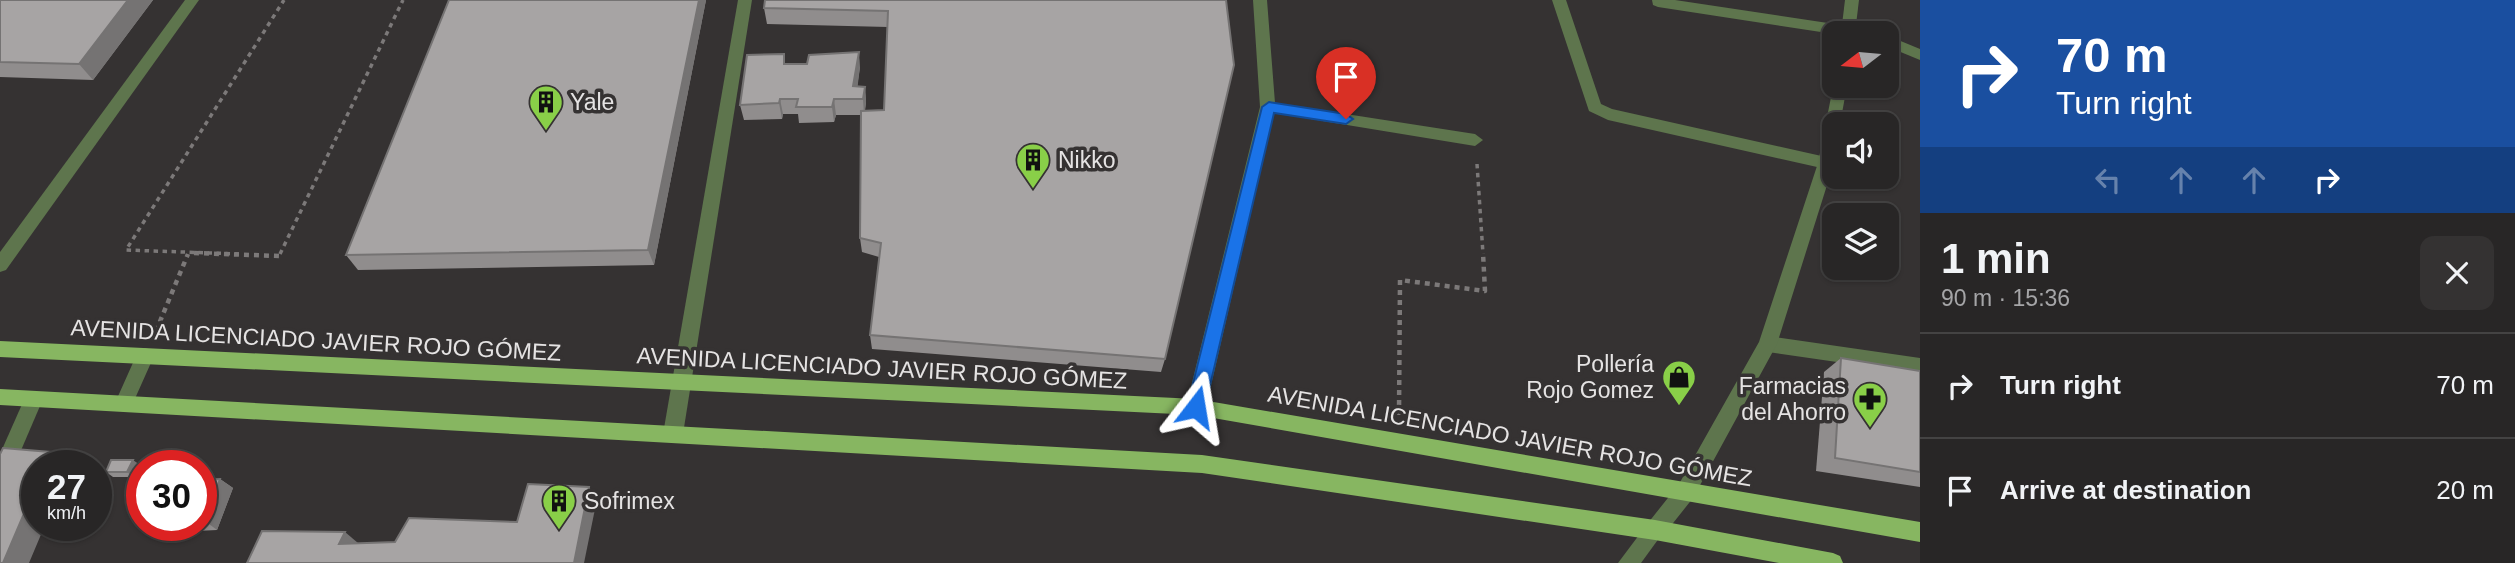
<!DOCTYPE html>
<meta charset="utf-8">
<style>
body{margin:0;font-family:Arial,sans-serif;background:#343232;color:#f1f3f6;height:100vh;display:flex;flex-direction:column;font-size:26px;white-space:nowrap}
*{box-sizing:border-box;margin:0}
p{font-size:23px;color:#a5a5a7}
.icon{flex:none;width:38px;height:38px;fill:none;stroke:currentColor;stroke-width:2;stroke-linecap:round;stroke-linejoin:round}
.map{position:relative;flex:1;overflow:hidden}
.sheet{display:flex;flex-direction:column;background:#282626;width:595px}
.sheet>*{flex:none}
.banner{background:#1a4fa0;color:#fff;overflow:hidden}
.needle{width:46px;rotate:254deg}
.controls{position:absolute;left:1822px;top:21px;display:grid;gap:14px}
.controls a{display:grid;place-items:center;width:77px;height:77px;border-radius:14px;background:#282626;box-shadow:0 2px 5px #0004,0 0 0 2px #444343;font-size:35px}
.speed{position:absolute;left:21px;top:450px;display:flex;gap:14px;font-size:35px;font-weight:700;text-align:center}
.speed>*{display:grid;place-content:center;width:91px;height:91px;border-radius:50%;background:#282626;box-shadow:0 2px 5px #0004,0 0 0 2px #444343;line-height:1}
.speed small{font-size:18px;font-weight:400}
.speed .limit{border:10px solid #d22;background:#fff;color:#111}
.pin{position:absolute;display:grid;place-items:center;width:60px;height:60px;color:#fff;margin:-72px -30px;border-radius:50% 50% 50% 0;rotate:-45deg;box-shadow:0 0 7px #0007}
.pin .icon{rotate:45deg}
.me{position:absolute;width:77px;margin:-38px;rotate:14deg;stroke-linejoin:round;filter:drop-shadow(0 0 5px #0008)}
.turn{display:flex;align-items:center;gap:24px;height:147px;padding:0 21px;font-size:32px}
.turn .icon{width:91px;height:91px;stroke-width:2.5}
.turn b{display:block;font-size:49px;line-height:60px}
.lanes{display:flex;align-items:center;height:66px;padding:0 21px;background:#0003;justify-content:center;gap:35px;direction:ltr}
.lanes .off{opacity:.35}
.round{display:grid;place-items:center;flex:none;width:74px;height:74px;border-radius:14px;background:#343232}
.headline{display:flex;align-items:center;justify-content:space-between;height:119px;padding:0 21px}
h1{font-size:42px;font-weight:600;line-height:52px}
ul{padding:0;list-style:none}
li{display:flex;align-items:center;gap:21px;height:105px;padding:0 21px;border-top:2px solid #444343}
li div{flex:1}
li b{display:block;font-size:26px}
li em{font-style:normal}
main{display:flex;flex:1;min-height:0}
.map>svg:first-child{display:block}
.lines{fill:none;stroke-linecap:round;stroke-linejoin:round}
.path-far1{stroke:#7c7979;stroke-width:3.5;stroke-dasharray:4.5 4.5;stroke-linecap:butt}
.path{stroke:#7c7979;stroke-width:4.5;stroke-dasharray:5 5;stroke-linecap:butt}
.service{fill:#5e754d;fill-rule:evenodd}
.minor{fill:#5e754d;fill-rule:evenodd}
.tertiary{fill:#5e754d;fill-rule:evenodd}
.primary{fill:#87b661;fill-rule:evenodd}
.wall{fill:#908d8d}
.shaded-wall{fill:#757373}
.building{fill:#a7a4a4;stroke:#757373;stroke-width:2}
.route{fill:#1a73e8;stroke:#114b97;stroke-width:2}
.labels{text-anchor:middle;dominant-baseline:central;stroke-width:7;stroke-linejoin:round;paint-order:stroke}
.poi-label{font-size:23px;fill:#e5e3e3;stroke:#353232;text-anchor:start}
.street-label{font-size:23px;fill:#e5e3e3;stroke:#353232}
</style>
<main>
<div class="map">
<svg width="1920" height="563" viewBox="0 0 1920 563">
<rect width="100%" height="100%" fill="#353232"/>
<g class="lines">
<g class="path-far1">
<path d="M1477,164L1483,254"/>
<path d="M239,254L126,250L284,0"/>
<path d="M280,254L403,0"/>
</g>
<g class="path">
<path d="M194,253L279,256L281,253"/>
<path d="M156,331L188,254"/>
<path d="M1399,415L1400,280L1485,291L1483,253"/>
</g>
<g class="service">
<path d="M185,0H199L6,270L0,272V252Z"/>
<path d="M145,348L152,350L154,356L133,403L131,409L124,411L117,409L115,403L136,356L138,350Z"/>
</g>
<g class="minor">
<path d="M738,0H752L683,434L680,440L673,443L666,440L663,434Z"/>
<path d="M1253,0H1267L1275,103L1475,134L1483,140L1475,146L1274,113L1206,407L1203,413L1196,415L1189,413L1186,407L1260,107Z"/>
<path d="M1552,0H1566L1601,104L1612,109L1826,157L1834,163L1832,167L1826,169L1608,120L1589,111Z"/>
<path d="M1652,0H1675L1861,28L1868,33L1834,34L1658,7L1653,5Z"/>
<path d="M1886,35L1920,49V60L1886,46Z"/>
<path d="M1768,336L1920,358V374L1768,352L1762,349L1759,344L1762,339Z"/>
<path d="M34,391L41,393L43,399L7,483L0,486V454L27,393Z"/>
<path d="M1655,520L1662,523L1665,530L1641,563H1618L1648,523Z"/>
</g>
<g class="tertiary">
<path d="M1845,0H1859L1855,33H1841Z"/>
<path d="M1834,82V86H1847L1840,124H1834V163L1777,344L1693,498L1662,537L1655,540L1648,537L1645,530L1648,523L1679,484L1759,342L1818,163Z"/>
</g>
<g class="primary">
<path d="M0,341L1196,399L1920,522V542L1196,415L0,357Z"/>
<path d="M0,389L1202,455L1655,520L1833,553L1840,556L1843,563H1779L1655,540L1202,473L0,405Z"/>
</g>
</g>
<g class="wall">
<path d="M0,0H153L93,80L0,77Z"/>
<path d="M449,0H706L654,265L358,270L346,255Z"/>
<path d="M1226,0L1165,359L1161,372L872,349L870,335L879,257L862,252L860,238L861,115H836L834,122L799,123L798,114H783L782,119L744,120L740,105L786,64L860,67L857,87H865L866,102L865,111L884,110L888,27L767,24L764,8Z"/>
<path d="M1841,358L1920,371V487L1816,471L1824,372Z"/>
<path d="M140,465L134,477H113L106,472Z"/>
<path d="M220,479L233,488L217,530L155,533L142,525H201V480Z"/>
</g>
<g class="shaded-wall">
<path d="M128,0H153L93,80L79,64Z"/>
<path d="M699,0H706L654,265L648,250Z"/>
<path d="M859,52L860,67L856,99L853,86Z"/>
<path d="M865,87L866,102L864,115L863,99Z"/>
<path d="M780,99L783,114L782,119L779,103Z"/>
<path d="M834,99L836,115L834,122L832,107Z"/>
<path d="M50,452L69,464L68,466H44Z"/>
<path d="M133,460L140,465L134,477L127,472Z"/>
<path d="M220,479L233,488L217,530L205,521Z"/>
<path d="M37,483V525H45L29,563H3Z"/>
<path d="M589,487L597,499L584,563H574Z"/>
<path d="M345,532L358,543L339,544Z"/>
</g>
<g class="building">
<path d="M0,0H128L79,64L0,62Z"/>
<path d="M449,0H699L648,250L346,255Z"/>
<path d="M765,0H1226L1234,65L1165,359L870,335L881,243L860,238L861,111L884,110L888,11L764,8Z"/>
<path d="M859,52L853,86L865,87L863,99H834L832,107H796L798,99H780L779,103L740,105L747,55L784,54V64H807L809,55Z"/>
<path d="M1841,358L1920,371V472L1835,458Z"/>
<path d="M3,448L50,452L44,466H37V483L3,563H0V454Z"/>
<path d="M111,460H133L127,472H106Z"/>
<path d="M220,479L205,521H201V480Z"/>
<path d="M528,484L589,487L574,563H247L262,531L345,532L339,544L395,542L409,518L517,522Z"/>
</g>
<path class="route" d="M1269,102L1346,114L1353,119L1346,124L1274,113L1205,407L1196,414L1187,407L1262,107Z"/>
<defs>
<g id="building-pin" transform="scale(1.75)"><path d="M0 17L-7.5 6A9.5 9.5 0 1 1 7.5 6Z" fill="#89cf48" stroke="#353232"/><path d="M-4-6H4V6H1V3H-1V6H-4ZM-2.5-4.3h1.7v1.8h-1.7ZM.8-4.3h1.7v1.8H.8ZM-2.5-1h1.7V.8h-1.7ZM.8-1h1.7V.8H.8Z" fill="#111"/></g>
<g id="shop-pin" transform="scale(1.75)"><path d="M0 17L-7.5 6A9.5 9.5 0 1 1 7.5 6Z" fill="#89cf48" stroke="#353232"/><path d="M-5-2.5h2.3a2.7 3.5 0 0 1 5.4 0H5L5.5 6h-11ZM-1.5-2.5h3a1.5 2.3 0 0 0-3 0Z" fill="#111"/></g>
<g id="pharmacy-pin" transform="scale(1.75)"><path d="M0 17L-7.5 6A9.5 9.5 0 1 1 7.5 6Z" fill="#89cf48" stroke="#353232"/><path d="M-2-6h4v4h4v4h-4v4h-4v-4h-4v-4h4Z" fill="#111"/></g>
</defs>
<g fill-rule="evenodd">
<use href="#building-pin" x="546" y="102"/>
<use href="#building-pin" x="1033" y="160"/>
<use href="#shop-pin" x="1679" y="377"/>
<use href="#pharmacy-pin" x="1870" y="399"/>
<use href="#building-pin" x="559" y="501"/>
</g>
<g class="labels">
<g class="poi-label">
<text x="570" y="102">Yale</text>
<text x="1058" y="160">Nikko</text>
<text x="1654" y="364" text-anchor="end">Pollería<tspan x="1654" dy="26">Rojo Gomez</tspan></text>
<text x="1846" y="386" text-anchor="end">Farmacias<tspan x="1846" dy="26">del Ahorro</tspan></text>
<text x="584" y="501">Sofrimex</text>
</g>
<g class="street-label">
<text transform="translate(316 340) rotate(3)">AVENIDA LICENCIADO JAVIER ROJO GÓMEZ</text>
<text transform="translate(882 368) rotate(3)">AVENIDA LICENCIADO JAVIER ROJO GÓMEZ</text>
<text transform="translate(1510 436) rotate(10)">AVENIDA LICENCIADO JAVIER ROJO GÓMEZ</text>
</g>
</g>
</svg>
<div class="controls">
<a><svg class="needle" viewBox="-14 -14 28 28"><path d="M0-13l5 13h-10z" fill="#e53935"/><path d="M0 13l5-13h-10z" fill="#a5a5a7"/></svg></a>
<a><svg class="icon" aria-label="sound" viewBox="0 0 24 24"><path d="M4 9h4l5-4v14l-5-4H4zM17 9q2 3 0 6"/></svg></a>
<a><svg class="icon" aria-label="layers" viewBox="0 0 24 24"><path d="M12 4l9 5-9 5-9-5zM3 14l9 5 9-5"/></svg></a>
</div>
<div class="speed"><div>27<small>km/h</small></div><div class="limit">30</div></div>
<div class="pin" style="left:1346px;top:119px;background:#d93025"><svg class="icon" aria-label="arrive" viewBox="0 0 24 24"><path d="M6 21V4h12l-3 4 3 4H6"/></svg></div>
<svg class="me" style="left:1196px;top:407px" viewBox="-20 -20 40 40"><path d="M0-17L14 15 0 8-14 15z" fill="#1a73e8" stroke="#fff" stroke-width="4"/></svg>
</div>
<section class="sheet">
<div class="banner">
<div class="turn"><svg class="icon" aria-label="right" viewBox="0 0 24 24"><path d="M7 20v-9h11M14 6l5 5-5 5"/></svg><div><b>70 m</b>Turn right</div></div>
<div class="lanes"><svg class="icon off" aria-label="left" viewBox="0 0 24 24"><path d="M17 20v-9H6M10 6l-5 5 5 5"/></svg><svg class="icon off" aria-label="ahead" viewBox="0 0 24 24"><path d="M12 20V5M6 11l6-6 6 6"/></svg><svg class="icon off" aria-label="ahead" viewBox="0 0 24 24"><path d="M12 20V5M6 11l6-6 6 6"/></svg><svg class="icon" aria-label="right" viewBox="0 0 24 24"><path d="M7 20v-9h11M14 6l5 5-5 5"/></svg></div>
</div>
<div class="headline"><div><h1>1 min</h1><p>90 m · 15:36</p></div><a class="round"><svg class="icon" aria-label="close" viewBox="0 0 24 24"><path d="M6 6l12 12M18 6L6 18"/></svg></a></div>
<ul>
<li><svg class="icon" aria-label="right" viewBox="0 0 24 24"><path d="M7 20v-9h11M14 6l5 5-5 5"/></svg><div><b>Turn right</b></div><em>70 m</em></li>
<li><svg class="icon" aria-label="arrive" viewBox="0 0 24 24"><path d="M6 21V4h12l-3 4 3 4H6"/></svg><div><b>Arrive at destination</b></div><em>20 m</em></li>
</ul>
</section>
</main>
